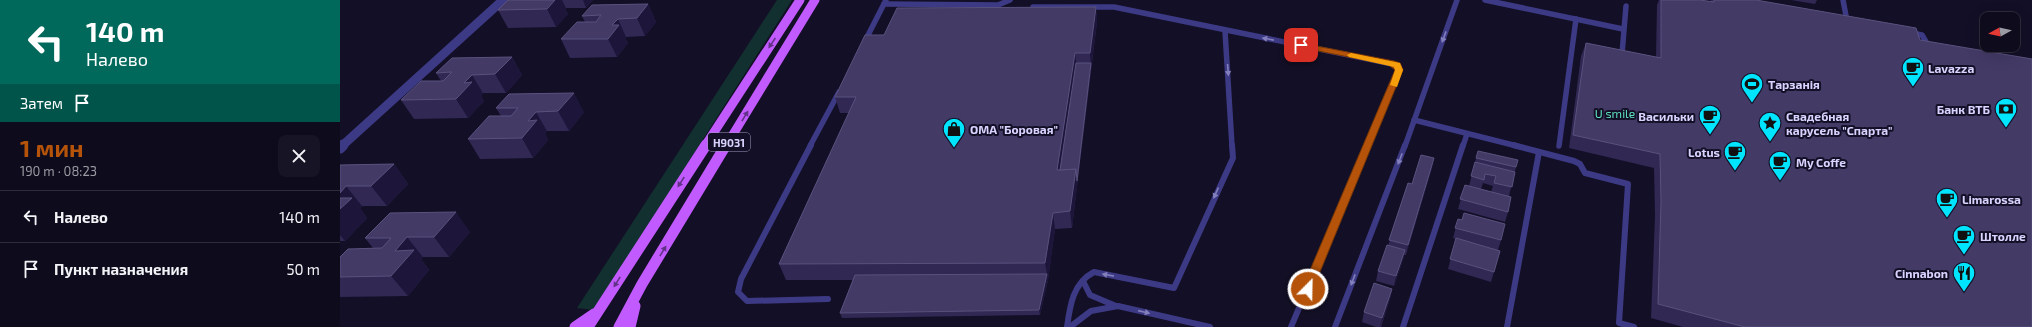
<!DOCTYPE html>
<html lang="ru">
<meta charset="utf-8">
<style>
body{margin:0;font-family:"Exo 2",sans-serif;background:#171425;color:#f1f3f6;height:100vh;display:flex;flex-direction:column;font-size:15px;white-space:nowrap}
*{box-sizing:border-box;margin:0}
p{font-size:13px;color:#9b9ba3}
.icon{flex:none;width:22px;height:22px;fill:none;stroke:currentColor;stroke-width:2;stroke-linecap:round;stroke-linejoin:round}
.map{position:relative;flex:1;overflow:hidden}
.panel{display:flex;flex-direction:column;background:#0e0b1c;width:340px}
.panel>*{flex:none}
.banner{background:#00695c;color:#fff;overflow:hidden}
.needle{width:26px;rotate:262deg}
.buttons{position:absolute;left:1640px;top:12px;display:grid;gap:8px}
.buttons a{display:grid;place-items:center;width:40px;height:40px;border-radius:8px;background:#0e0b1c;box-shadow:0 4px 16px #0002,0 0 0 1px #2e2b3b;font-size:20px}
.pin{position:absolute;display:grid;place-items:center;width:34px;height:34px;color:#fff;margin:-17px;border-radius:8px;box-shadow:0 2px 6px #0006}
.me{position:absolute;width:44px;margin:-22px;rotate:23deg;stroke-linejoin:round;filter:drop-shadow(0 0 3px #0008)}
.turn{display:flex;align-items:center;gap:14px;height:84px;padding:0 20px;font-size:18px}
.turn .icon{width:52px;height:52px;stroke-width:2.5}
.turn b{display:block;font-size:28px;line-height:34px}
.then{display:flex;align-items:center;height:38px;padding:0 20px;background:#0003;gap:8px;font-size:15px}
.round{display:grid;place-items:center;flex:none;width:42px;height:42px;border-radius:8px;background:#171425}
.headline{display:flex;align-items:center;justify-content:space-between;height:68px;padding:0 20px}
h1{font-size:24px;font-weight:700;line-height:30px;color:#b45309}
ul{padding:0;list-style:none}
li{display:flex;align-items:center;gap:12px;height:52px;padding:0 20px;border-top:1px solid #2e2b3b}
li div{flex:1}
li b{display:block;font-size:15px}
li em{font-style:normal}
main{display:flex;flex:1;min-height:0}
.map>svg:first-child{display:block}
.green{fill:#12302f}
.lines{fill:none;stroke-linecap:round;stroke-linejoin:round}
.lane-far1{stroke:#3d3a85;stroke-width:5.5}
.lane{stroke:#3d3a85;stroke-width:6}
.street-far1{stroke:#3d3a85;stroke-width:9}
.street{stroke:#3d3a85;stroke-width:11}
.primary-far1{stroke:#c25bff;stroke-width:9}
.primary{stroke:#c25bff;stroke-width:11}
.wall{fill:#312854;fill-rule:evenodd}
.shaded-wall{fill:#1d163a}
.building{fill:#433a66;stroke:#5a527e}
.oneway{fill:#837fbc}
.oneway2{fill:#623188}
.route{fill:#b45309;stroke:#753606}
.slow{fill:#f59e0b}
.labels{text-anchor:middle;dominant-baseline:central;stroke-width:4;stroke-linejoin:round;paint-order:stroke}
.shield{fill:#130f26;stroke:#9e99be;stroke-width:1}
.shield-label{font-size:11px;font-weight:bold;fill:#d9d4ff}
.poi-label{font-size:12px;font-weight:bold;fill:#d9d4ff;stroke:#130f26;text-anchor:start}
.park-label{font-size:12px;fill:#5fe0c0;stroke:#130f26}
</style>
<main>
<section class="panel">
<div class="banner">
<div class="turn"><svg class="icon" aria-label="left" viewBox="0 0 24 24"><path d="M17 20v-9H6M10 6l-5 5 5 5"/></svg><div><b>140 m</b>Налево</div></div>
<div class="then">Затем<svg class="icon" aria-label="arrive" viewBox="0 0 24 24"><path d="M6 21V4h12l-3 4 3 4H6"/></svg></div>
</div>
<div class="headline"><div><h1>1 мин</h1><p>190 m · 08:23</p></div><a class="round"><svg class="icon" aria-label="close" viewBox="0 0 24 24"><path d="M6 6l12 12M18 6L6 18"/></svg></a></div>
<ul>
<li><svg class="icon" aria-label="left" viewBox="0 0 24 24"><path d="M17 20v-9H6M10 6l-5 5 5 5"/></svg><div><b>Налево</b></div><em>140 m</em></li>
<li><svg class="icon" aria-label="arrive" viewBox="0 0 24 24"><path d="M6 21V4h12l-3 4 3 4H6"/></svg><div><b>Пункт назначения</b></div><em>50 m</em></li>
</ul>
</section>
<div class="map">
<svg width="1692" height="327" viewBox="0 0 1692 327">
<rect width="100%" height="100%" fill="#130f26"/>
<path class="green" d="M437,0H452L254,310L237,308Z"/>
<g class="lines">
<g class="lane-far1">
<path d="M1145,0L1283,29"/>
<path d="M1503,0L1507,21L1510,22"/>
<path d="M544,4L658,5L670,0"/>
<path d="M693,7H774L1057,65L1059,69L1028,146"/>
<path d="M885,31L892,146"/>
<path d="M1572,33L1582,35L1589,47"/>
<path d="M525,41L546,0"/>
<path d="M1282,54L1286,6"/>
<path d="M1074,120L1177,146"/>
<path d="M470,146L499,92"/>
<path d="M1065,146L1117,0"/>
<path d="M1123,146L1127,134"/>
<path d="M1219,146L1236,19"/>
</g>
<g class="lane">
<path d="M471,145L401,279L398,292L407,301L488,299"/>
<path d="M1173,145L1234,161L1240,164L1245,173L1288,184L1279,323L1294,327"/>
<path d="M743,281L750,295L776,306"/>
<path d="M727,327C730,305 733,283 754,272L834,288L893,158L892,145"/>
<path d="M730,327L751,311L778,306L870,327"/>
<path d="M951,327L1028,145"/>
<path d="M995,327L1065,145"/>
<path d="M1063,327L1123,145"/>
<path d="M1167,327L1199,152"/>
</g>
<path class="street-far1" d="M2,146L163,0"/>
<path class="street" d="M0,148L3,145"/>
<g class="primary-far1">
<path d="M365,146L460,0"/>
<path d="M386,146L475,0"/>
</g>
<g class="primary">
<path d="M235,327L254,314"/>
<path d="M248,327L366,145"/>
<path d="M279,327L302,284L386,145"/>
<path d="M290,327L295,306"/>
</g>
</g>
<g class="wall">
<path d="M168,0H253L246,8H226L225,9L228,14L216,27L168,28L158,10Z"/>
<path d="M1319,0H1360L1370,2L1371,0H1416L1692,327H1343L1311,318L1315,216L1314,168L1229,148L1241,56L1246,43L1316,57L1317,5Z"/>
<path d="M1451,0H1477L1475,4Z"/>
<path d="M308,4L316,22L305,36L286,37L285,38L288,43L277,57L230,58L221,39L245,22L242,16Z"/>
<path d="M756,7L757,22L732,228L715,229L708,280L700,315L502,318L500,313L513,280H446L439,264L509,113H500L495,97L544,35Z"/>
<path d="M172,57L182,75L166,93H143L141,96L144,101L128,118L74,119L61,100L101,81L96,73Z"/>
<path d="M169,94L244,112L229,131H207L205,134L208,140L193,158L140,159L128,139L161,116L156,108Z"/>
<path d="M1138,151L1176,167L1169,196L1168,212L1165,222L1118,209L1125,185L1129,186ZM1143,183L1153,186L1151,192L1141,189Z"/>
<path d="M1094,158L1092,168L1066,255H1064L1063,260L1054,286L1036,281L1038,271L1072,184Z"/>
<path d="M54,164L68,184L47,206H22L20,208L27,218L5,241H0V165Z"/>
<path d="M1118,219L1161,240L1158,250L1160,251L1151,282L1108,269L1116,239L1113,238Z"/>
<path d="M130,232L109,257H83L81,259L89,270L68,296L0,297V257L33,248L25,238Z"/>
<path d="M1052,289L1050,299L1041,327H1036L1022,322L1024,312Z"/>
</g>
<g class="shaded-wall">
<path d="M213,0H222L226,8L225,9L228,14L216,27L207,9Z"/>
<path d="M243,0H253L246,8Z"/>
<path d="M308,4L316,22L305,36L297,18Z"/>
<path d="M756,7L757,22L751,68L750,53Z"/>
<path d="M278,19L286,37L285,38L288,43L277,57L268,39L272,25Z"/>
<path d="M735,53L737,68L719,186L717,170Z"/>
<path d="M172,57L182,75L166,93L155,74Z"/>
<path d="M751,63V68L732,228L730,211Z"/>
<path d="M132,75L143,93L141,96L144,101L128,118L116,99L124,83Z"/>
<path d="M234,93L244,112L229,131L218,111Z"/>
<path d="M196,112L207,131L205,134L208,140L193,158L182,138L188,121Z"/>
<path d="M1094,158L1092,168L1066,255L1068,245Z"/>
<path d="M54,164L68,184L47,206L31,186Z"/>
<path d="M6,186L22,206L20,208L27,218L5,241L0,235V193Z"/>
<path d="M116,212L130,232L109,257L94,237Z"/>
<path d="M713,213L715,229L708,280L700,315L699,310L707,274L705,263Z"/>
<path d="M67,237L83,257L81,259L89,270L68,296L51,276L55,251Z"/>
<path d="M1065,250L1063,260L1054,286L1056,276Z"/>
<path d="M1052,289L1050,299L1040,327L1042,318Z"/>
</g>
<g class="building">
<path d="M168,0H215L207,9L158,10Z"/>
<path d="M1321,0H1360L1374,2V0H1416L1576,28L1580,40L1692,59V327H1405L1318,304L1321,202L1320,154L1233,135L1246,43L1321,58Z"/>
<path d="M308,4L297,18L278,19L272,25H279L268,39H221L237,22H256L261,15L242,16L252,5Z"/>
<path d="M756,7L750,53H735L717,170L736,169L730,211L713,213L705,263L439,264L516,97H495L525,35H544L557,8Z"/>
<path d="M172,57L155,74L132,75L124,83L132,82L116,99L61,100L81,81H103L112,72L96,73L112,58Z"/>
<path d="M736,63H751L737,181L736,169L720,170Z"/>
<path d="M234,93L218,111L196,112L188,121L197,120L182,138L128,139L149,116H171L178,108H156L169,94Z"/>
<path d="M1138,151L1178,160L1176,167L1136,158Z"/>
<path d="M1081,155L1094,158L1068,245L1049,240L1068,183L1072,184Z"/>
<path d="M1135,162L1175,172L1172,187L1154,183L1156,176L1145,174L1144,180L1131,176Z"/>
<path d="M54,164L31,186H6L0,193V165Z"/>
<path d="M1125,185L1171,197L1168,212L1120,199Z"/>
<path d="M0,198H12L0,209Z"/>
<path d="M116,212L94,237H67L55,251L74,250L51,276L0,277V257L8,249L42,248L51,238H25L50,213Z"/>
<path d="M1124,213L1165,224L1161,240L1115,228L1118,219L1122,220Z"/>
<path d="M1116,238L1160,251L1154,272L1110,259Z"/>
<path d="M1047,245L1065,250L1056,276L1038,271Z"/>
<path d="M707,274L699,310L500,313L515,275Z"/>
<path d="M1034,283L1052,289L1042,318L1024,312Z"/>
</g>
<defs><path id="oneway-solid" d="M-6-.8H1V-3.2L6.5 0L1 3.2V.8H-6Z"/></defs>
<g class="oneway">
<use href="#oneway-solid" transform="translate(1104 37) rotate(110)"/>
<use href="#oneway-solid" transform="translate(928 39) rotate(-169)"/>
<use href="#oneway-solid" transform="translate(888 70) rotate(86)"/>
<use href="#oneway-solid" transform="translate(1060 159) rotate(111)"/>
<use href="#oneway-solid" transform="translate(876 193) rotate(114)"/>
<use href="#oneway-solid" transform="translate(768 275) rotate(-169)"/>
<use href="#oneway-solid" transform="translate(1013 280) rotate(111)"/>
<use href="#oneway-solid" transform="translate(804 312) rotate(13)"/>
</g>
<g class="oneway2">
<use href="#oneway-solid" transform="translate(432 43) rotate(124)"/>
<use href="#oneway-solid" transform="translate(405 116) rotate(-59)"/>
<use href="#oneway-solid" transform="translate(341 182) rotate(123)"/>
<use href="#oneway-solid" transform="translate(323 251) rotate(-59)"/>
<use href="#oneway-solid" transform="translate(277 282) rotate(122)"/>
</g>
<path class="route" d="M961,43L1054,61L1060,63L1063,70L973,289L968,293L962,289L1055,70L1049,65L958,47V44Z"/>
<path class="slow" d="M1011,53L1060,63L1063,70L1057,87L1050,85L1055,70L1054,67L1009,57L1007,55Z"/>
<defs>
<g id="cafe-pin" transform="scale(1.15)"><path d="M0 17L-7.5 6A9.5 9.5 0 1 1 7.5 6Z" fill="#00e5ff" stroke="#130f26"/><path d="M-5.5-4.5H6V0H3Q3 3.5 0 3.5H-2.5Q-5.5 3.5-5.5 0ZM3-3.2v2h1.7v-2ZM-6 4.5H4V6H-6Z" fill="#111"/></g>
<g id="stadium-pin" transform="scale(1.15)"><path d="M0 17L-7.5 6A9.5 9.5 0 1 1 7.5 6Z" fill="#00e5ff" stroke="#130f26"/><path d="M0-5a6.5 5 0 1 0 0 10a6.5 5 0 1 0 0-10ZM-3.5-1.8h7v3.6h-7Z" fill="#111"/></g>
<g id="bank-pin" transform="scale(1.15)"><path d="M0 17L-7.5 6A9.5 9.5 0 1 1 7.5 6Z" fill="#00e5ff" stroke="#130f26"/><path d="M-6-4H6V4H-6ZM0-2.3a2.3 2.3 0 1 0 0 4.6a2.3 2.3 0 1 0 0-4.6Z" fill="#111"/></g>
<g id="sight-pin" transform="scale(1.15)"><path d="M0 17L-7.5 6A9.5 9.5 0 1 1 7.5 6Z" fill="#00e5ff" stroke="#130f26"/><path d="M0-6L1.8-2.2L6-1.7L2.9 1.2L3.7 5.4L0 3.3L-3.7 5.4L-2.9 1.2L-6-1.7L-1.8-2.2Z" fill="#111"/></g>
<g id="shop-pin" transform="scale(1.15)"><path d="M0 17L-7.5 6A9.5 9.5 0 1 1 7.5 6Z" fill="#00e5ff" stroke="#130f26"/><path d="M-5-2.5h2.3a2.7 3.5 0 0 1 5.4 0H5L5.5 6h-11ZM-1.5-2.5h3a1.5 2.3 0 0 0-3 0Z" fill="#111"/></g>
<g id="restaurant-pin" transform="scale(1.15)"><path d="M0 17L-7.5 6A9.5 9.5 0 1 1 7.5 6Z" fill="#00e5ff" stroke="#130f26"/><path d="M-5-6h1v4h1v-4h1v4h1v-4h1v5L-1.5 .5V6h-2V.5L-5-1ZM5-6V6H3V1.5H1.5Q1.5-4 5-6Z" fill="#111"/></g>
</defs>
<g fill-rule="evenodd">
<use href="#cafe-pin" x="1573" y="68"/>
<use href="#stadium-pin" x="1412" y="84"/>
<use href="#bank-pin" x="1666" y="109"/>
<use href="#cafe-pin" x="1370" y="116"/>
<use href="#sight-pin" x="1430" y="123"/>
<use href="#shop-pin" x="614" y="129"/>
<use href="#cafe-pin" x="1395" y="152"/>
<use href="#cafe-pin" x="1440" y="162"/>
<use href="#cafe-pin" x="1607" y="199"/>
<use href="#cafe-pin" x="1624" y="236"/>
<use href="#restaurant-pin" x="1624" y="273"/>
</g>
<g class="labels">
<rect class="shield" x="368" y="133" width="42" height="18" rx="3"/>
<g class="shield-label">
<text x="389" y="142">Н9031</text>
</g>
<g class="poi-label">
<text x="1588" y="68">Lavazza</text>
<text x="1428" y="84">Тарзанія</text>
<text x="1650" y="109" text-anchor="end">Банк ВТБ</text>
<text x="1354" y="116" text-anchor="end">Васильки</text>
<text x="1446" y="116">Свадебная<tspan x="1446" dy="14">карусель "Спарта"</tspan></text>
<text x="630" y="129">ОМА "Боровая"</text>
<text x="1380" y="152" text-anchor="end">Lotus</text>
<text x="1456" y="162">My Coffe</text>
<text x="1622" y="199">Limarossa</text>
<text x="1640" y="236">Штолле</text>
<text x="1608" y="273" text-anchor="end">Cinnabon</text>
</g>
<g class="park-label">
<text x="1275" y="113">U smile</text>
</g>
</g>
</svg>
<div class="buttons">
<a><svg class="needle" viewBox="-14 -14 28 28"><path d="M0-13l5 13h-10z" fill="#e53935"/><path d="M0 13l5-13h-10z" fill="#9b9ba3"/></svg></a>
</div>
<div class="pin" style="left:961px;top:45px;background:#d93025"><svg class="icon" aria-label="arrive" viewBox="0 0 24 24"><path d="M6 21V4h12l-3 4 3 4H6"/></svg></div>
<svg class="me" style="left:968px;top:289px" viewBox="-20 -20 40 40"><circle r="17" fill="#b45309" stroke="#fff" stroke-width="3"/><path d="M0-11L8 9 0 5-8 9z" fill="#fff"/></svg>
</div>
</main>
